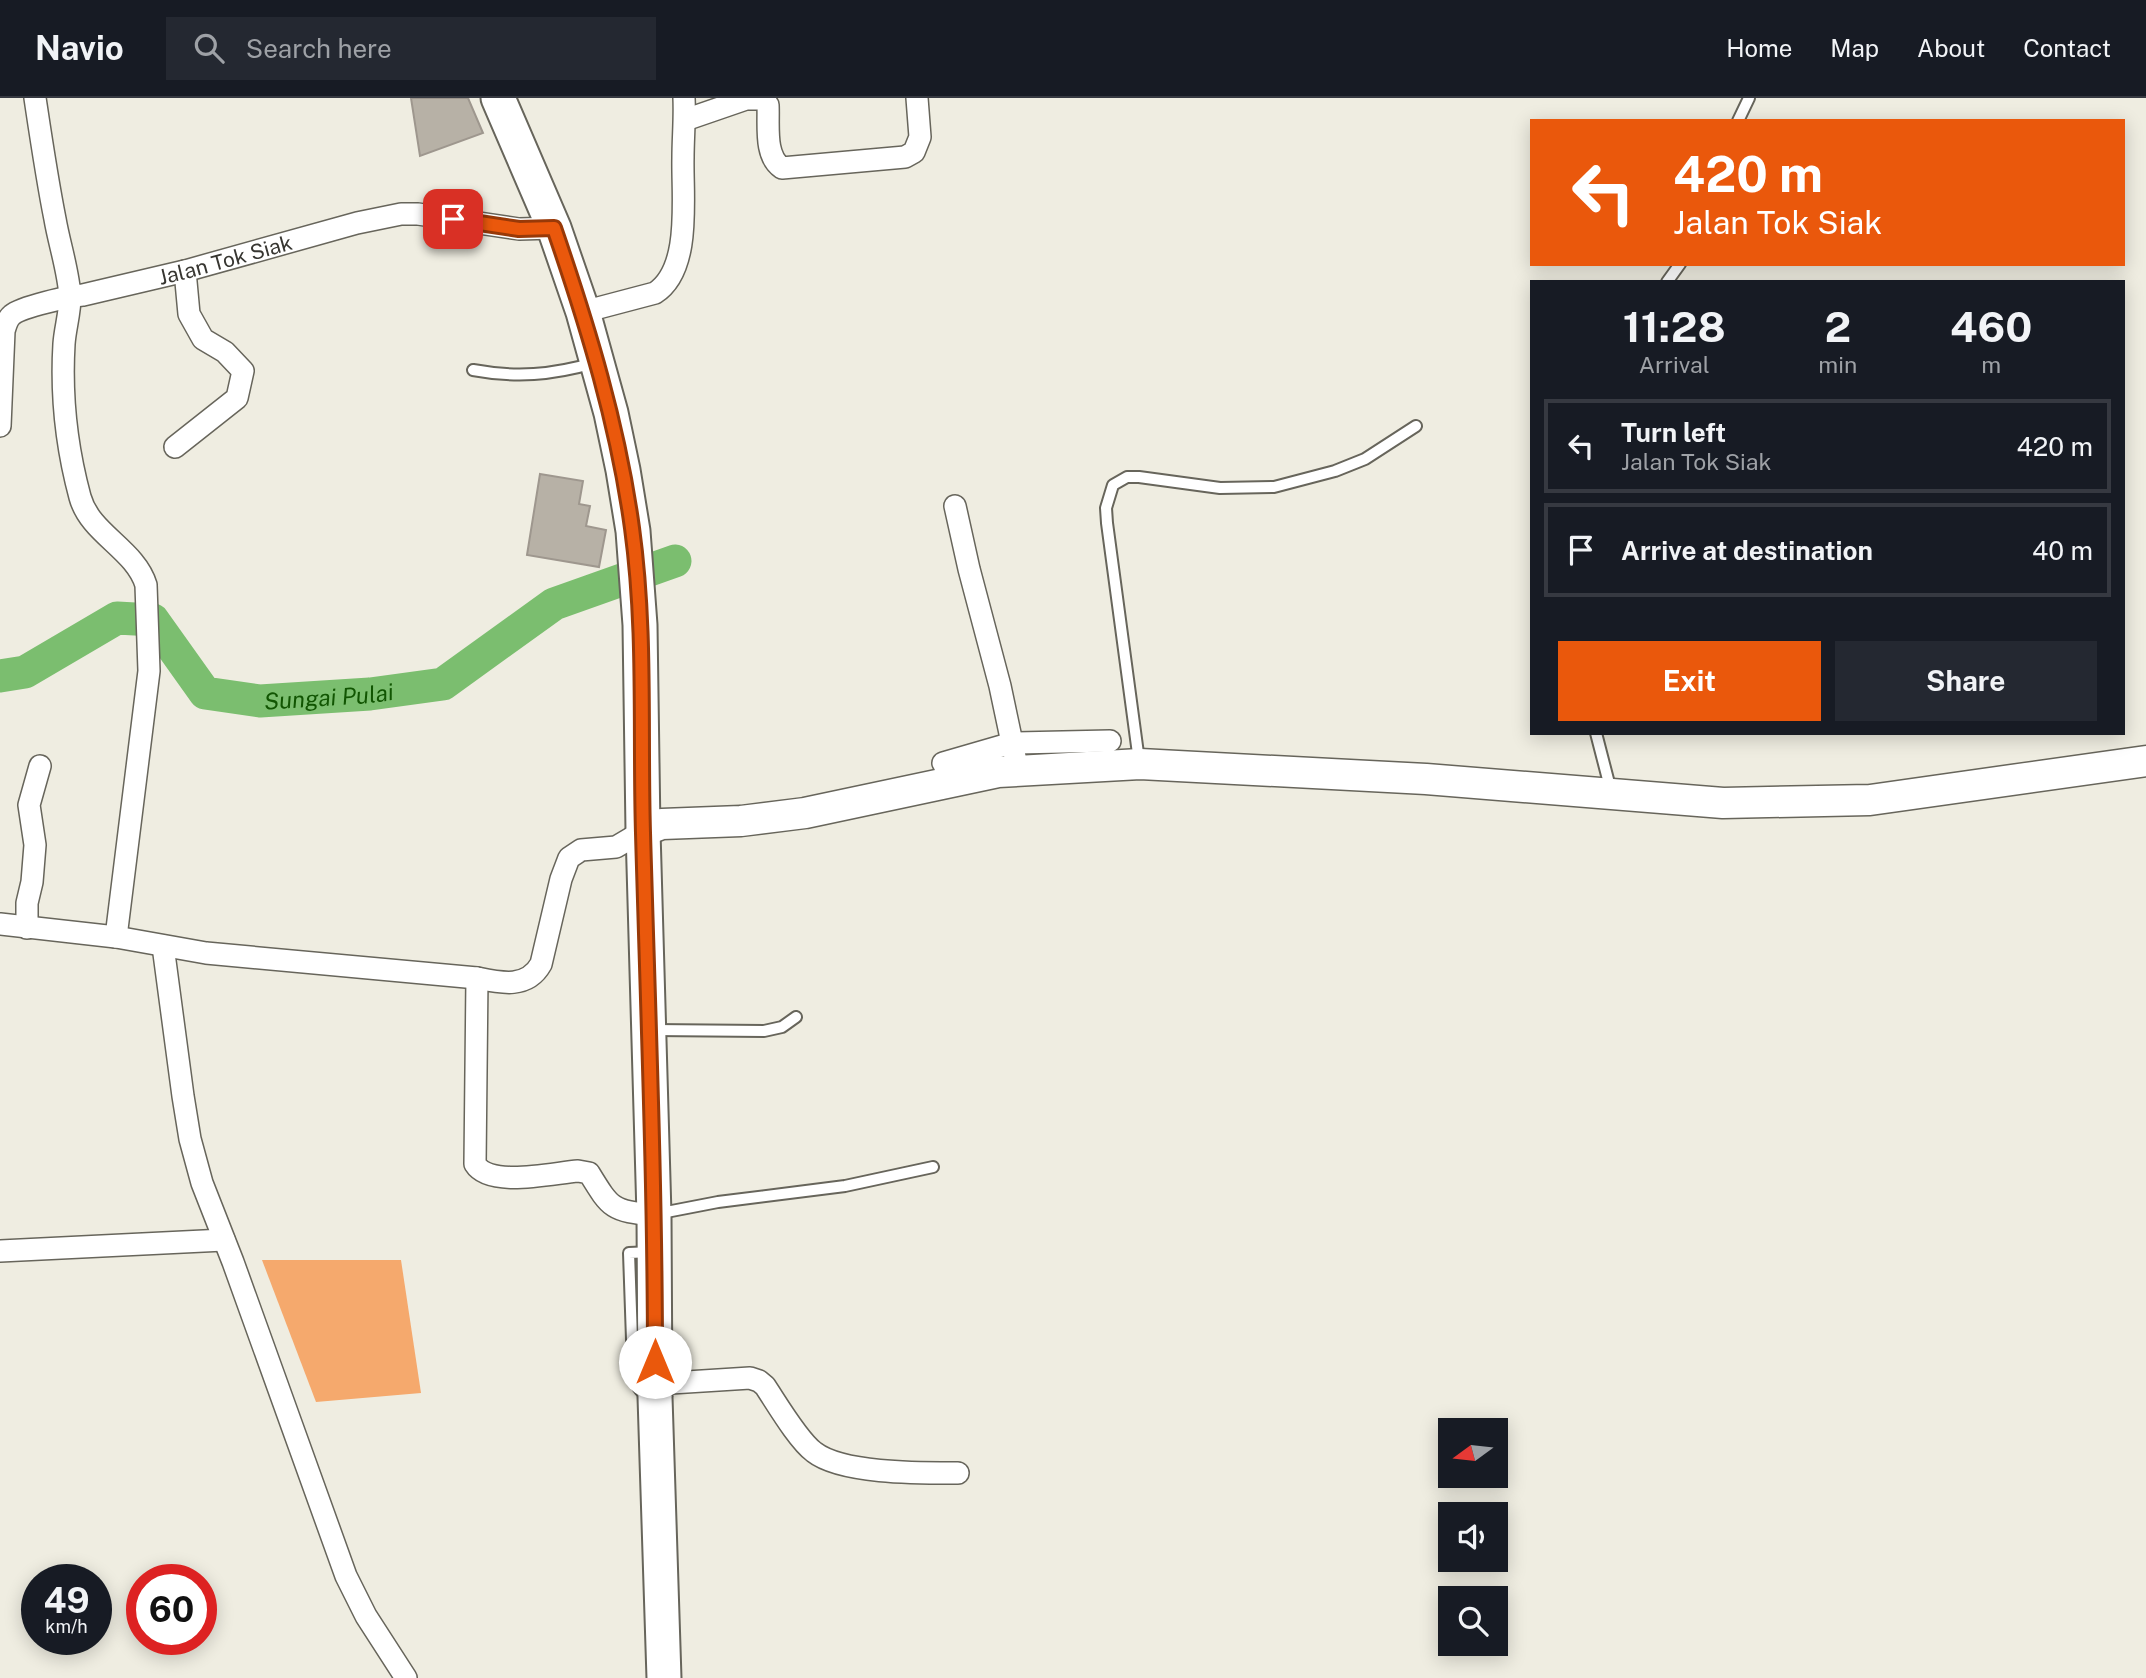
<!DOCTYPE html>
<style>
body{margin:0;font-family:"Public Sans",sans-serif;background:#242831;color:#f1f3f6;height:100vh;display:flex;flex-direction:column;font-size:26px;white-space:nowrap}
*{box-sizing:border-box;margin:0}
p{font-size:23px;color:#9ea1a6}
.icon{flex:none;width:38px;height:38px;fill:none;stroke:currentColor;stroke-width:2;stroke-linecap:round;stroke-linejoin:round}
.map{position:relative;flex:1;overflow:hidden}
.drawer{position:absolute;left:1530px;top:182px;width:595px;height:455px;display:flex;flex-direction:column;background:#171b24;border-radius:0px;box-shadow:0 4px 18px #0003}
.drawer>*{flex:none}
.hud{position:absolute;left:1530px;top:21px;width:595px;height:147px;border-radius:0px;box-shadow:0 4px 18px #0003;background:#ea580c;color:#fff;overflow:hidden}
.needle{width:46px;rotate:255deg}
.controls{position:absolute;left:1438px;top:1320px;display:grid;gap:14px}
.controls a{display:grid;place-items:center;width:70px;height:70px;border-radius:0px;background:#171b24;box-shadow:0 4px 18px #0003;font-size:35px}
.speed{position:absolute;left:21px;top:1466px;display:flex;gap:14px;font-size:35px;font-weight:700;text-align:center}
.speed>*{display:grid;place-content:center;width:91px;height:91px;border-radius:50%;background:#171b24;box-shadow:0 4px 18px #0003;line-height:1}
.speed small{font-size:18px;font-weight:400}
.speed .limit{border:10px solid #d22;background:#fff;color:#111}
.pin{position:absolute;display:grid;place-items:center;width:60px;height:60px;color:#fff;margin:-30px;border-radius:14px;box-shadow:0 4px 10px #0006}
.me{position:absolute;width:77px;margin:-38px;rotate:0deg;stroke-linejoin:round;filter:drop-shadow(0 0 5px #0008)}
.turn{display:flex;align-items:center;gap:24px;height:147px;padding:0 28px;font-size:32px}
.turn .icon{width:91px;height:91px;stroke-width:2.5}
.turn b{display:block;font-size:49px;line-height:60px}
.eta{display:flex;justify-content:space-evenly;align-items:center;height:119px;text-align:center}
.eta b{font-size:42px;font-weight:700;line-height:49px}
.action{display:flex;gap:14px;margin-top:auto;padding:14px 28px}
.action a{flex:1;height:80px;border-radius:0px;background:#ea580c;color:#fff;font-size:28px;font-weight:700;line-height:80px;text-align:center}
.action a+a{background:#242831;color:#f1f3f6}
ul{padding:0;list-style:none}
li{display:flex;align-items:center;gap:21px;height:94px;margin:0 14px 10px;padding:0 14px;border:4px solid #363941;border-radius:0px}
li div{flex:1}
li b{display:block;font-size:26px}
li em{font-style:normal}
header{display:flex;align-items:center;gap:42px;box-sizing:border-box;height:98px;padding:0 35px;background:#171b24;border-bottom:2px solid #363941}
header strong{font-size:33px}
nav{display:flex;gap:38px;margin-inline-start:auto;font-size:24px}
.search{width:490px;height:63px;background:#242831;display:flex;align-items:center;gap:18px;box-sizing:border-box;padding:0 24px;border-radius:0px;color:#9ea1a6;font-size:26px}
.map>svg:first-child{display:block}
.green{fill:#f5a96d}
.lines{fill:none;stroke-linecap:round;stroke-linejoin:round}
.river{stroke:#7bbe6f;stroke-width:33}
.building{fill:#b7b1a6;stroke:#9e978e;stroke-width:2}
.lane-casing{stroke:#67655b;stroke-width:14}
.street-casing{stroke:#67655b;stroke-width:24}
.secondary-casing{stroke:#67655b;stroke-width:33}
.primary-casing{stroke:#67655b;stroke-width:37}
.lane{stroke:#fff;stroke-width:10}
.street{stroke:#fff;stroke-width:21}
.secondary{stroke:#fff;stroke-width:30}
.primary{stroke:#fff;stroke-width:33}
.route-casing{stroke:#983908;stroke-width:18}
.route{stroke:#ea580c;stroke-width:12}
.labels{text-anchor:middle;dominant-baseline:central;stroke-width:7;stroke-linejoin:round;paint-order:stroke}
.street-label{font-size:21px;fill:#373631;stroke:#fcfaee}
.water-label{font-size:23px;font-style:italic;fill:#115502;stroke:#fcfaee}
</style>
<header>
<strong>Navio</strong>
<div class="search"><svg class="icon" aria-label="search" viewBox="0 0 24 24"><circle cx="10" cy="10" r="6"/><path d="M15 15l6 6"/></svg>Search here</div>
<nav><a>Home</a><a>Map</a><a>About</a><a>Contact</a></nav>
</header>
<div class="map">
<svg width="2146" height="1580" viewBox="0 0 2146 1580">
<rect width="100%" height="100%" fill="#efede1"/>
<path class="green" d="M262,1162H401L421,1295L316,1304Z"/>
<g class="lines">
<path class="river" id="s1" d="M0,578L25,574L117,520L153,522L205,595L260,603L370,596L443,586L554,506L675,463"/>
</g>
<g class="building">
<path d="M411,0H468L483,35L420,58Z"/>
<path d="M540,376L583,383L579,406L590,408L586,428L606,432L599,469L527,457Z"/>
</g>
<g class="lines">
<g class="lane-casing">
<g id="lane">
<path d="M1738,23L1749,0"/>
<path d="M1667,184L1680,166"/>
<path d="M473,272C516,280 552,277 594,265"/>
<path d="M1596,635L1611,693"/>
<path d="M1139,663L1107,425L1106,410L1113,387L1127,379H1139L1220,390L1274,389L1335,373L1365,361L1416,328"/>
<path d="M653,932L764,933L782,929L796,919"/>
<path d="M656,1116L718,1104L845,1088L933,1069"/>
<path d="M649,1298C637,1294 634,1282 633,1270L629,1155L652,1154"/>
</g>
</g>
<g class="street-casing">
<g id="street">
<path d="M35,0C41,40 47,81 55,121C59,145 69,175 70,199C70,215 65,231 64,246C61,296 67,351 80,399C90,436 135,451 146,487L149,573L116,839"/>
<path d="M685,22L746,1H762L768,7C769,27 764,58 782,70L905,59L914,54L920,39L917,0"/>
<path d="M583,214L655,195C692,171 682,99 683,60C683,40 685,20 684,0"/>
<path id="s2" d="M0,328L4,233C6,227 7,221 12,217C21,209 70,198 83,197L185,173L357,125L401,116H418L519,131L554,130"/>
<path d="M175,349L237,300L243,273L225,254L203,241L189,216L185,173"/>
<path d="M955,408L969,471L1000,588L1018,673"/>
<path d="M943,665L1012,645L1110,643"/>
<path d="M0,826L116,839L206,855L477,880C501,885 527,891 541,866L561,781L569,760L581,752L616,749L643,733"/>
<path d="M27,830V805L32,784L35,747L29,707L40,668"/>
<path d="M163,848L183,998L190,1041L202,1085L233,1164L346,1478L366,1518L406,1580"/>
<path d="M477,880L475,1066C490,1090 552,1075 578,1073L589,1075C611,1111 612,1113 654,1117"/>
<path d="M0,1153L224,1142"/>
<path d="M655,1286L750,1280L759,1283L765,1288C777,1306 798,1342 814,1354C842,1376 922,1375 958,1375"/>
</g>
</g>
<g class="secondary-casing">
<path id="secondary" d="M643,733L662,726L741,723L805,715L998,674L1140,666L1426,681L1723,705L1870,702L2146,663"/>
</g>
<g class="primary-casing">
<path id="primary" d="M498,0L554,130L583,214L611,315L623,372L633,433L640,527L643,733L654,1117L655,1299L664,1580"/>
</g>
<use href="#lane" class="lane"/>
<use href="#street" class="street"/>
<use href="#secondary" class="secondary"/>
<use href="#primary" class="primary"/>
</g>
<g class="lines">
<g class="route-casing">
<path id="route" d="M453,121L519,131L554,130C588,229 618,327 632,430C646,531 640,633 643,735C648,911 655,1087 655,1264"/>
</g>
<use href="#route" class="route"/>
</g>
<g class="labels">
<g class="street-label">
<text stroke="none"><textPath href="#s2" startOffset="334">Jalan Tok Siak</textPath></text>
</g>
<g class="water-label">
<text stroke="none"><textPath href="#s1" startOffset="382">Sungai Pulai</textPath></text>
</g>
</g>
</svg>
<div class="controls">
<a><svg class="needle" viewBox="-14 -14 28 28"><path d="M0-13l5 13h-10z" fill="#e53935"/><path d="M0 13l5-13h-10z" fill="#9ea1a6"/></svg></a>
<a><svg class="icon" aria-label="sound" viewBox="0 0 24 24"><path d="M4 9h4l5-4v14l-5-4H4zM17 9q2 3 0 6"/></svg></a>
<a><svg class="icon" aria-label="search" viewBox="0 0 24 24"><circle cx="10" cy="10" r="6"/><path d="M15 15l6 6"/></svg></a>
</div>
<div class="speed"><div>49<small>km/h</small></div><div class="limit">60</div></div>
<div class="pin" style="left:453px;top:121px;background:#d93025"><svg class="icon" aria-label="arrive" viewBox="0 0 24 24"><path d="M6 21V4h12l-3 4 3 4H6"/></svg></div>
<svg class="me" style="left:655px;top:1264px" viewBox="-20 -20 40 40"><circle r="19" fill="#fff"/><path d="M0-13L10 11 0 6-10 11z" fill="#ea580c"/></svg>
<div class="hud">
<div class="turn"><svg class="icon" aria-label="left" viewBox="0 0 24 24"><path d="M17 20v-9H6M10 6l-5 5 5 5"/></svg><div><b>420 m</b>Jalan Tok Siak</div></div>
</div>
<section class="drawer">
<div class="eta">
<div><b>11:28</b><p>Arrival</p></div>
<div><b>2</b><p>min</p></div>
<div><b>460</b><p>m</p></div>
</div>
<ul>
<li><svg class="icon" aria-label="left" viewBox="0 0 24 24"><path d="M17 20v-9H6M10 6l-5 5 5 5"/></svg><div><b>Turn left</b><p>Jalan Tok Siak</p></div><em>420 m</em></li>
<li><svg class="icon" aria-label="arrive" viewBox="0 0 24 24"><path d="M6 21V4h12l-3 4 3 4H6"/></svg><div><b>Arrive at destination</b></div><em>40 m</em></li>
</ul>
<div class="action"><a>Exit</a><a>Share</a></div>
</section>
</div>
